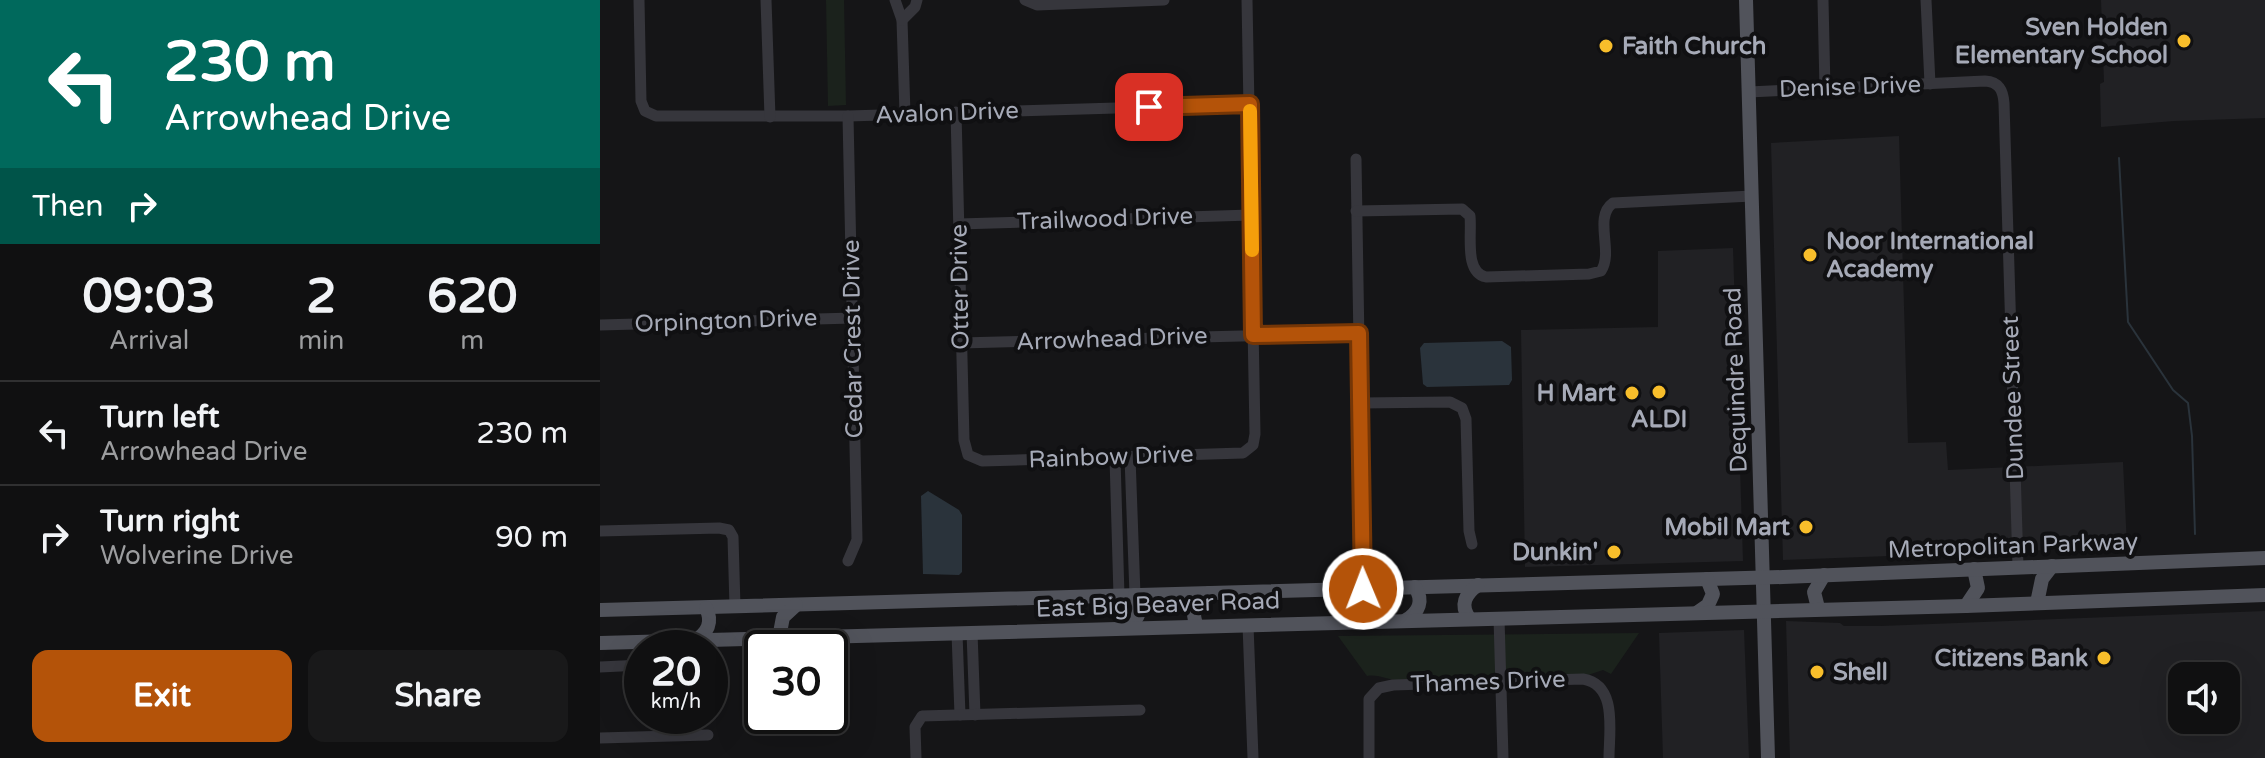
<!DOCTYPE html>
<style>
body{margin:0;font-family:"Varela Round",sans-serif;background:#19191a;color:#f1f3f6;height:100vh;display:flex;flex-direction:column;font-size:30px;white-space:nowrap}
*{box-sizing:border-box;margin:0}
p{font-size:26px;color:#9c9d9f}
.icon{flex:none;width:44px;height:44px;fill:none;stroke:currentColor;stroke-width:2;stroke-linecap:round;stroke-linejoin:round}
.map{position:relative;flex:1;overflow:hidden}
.panel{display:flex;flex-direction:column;background:#101011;width:600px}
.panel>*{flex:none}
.banner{background:#00695c;color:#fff;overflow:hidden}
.buttons{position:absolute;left:1568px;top:662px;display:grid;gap:16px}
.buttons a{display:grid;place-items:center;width:72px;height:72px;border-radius:16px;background:#101011;box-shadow:0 8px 32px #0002,0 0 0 2px #303031;font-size:40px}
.speed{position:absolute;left:24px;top:630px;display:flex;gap:16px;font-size:40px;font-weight:700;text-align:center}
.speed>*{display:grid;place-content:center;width:104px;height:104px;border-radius:50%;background:#101011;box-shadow:0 8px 32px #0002,0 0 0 2px #303031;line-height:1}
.speed small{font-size:20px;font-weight:400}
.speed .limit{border:4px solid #111;border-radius:12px;background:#fff;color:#111}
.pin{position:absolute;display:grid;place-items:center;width:68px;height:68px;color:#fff;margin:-34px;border-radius:16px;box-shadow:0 4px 12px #0006}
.me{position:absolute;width:88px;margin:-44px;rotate:359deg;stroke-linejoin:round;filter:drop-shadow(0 0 6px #0008)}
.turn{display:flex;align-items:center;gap:28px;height:168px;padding:0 32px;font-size:36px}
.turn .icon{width:104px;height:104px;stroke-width:2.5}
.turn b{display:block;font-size:56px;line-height:68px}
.then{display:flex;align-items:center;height:76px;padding:0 32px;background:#0003;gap:16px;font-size:30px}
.eta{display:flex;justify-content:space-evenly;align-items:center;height:136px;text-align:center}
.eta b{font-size:48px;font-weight:800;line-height:56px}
.cta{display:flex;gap:16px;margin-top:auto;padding:16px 32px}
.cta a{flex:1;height:92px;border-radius:16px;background:#b45309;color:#fff;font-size:32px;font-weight:800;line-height:92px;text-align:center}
.cta a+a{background:#19191a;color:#f1f3f6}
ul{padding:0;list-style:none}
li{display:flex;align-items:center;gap:24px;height:104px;padding:0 32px;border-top:2px solid #303031}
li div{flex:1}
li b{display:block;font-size:30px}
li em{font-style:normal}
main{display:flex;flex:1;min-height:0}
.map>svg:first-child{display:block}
.built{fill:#212124;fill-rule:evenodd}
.green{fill:#1b221c}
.water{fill:#2a333b}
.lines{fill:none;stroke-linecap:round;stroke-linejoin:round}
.stream{stroke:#2a333b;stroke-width:2}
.minor{stroke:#36363c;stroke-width:11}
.major{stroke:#51535b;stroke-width:14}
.route-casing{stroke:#753606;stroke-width:20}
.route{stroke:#b45309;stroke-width:14}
.slow{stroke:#f59e0b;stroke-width:14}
.poi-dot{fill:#f8be2b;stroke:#101012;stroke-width:3}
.labels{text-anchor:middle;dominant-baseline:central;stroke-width:8;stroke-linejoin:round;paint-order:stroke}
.poi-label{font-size:24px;font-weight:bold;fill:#a6aab7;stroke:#101012;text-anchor:end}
.street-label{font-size:24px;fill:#a6aab7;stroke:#101012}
</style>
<main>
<section class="panel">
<div class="banner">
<div class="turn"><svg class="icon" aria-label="left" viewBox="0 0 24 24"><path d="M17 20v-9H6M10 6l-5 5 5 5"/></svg><div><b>230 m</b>Arrowhead Drive</div></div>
<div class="then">Then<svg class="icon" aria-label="right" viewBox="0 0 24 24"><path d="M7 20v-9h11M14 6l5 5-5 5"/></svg></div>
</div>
<div class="eta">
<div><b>09:03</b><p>Arrival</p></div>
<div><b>2</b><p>min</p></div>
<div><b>620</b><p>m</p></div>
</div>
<ul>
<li><svg class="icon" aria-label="left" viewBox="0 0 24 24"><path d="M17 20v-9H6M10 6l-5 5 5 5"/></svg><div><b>Turn left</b><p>Arrowhead Drive</p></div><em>230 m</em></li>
<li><svg class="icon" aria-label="right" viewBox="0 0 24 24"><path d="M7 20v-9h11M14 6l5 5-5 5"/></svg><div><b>Turn right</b><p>Wolverine Drive</p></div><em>90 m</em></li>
</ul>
<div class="cta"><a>Exit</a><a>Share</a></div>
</section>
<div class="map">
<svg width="1665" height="758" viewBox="0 0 1665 758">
<rect width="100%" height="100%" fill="#151517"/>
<g class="built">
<path d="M1501,0H1665V118L1574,121L1501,127L1500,84L1504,82Z"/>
<path d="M1299,136L1308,443L1346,442L1348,470L1523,462L1527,547L1183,560L1171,143Z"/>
<path d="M1133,248L1143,561L925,567L921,330L1058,327V251Z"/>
<path d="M1665,611V758H1190L1186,621L1240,623L1244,626H1281ZM1582,676H1626V720H1582Z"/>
<path d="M1144,630L1149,758H1063L1059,633Z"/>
</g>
<g class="green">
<path d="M226,0H244L246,105L228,106Z"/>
<path d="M1039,633L1011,674L1003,670L988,675L796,680C786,679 777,674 767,676L738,636Z"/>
</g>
<g class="water">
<path d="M902,341L911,347L912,380L909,385L827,387L823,384L820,348L824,343Z"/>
<path d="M328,491L359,510L362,515V572L359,575L323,574L321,496Z"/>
</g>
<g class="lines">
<path class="stream" d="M1519,158L1528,322L1573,390L1588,403L1592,436L1595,534"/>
<g class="minor">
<path d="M39,0L41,101L45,111L56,116H248L650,104"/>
<path d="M166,0L170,117"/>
<path d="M295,0L302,20L305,114"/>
<path d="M425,0L437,5L564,0"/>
<path d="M1223,0L1225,89"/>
<path d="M1326,0L1330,84"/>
<path d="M302,20L315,7L317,0"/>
<path d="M1149,92L1385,81C1399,82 1403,90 1404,103L1418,567"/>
<path d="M356,112L364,440L368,455L382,461L643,453L653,445L655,434L647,0"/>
<path d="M248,116L257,540L248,561"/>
<path d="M756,159L763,589"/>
<path d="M756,211L862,209L870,216C872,235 864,272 886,277L989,274L1001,271C1014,252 993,217 1013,203L1152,196"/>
<path d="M359,224L651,215"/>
<path d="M0,325L253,318"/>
<path d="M361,343L759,333"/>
<path d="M760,403L850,402L862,408L866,419L869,531L872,544"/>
<path d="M530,457L535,595"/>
<path d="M515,458L519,596"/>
<path d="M0,531L119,528L129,530L133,537L135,607"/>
<path d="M899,618L903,758"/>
<path d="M648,625L653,758"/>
<path d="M372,632L375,715"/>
<path d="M357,633L360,715"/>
<path d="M0,667L42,665"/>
<path d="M0,738L108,735"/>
<path d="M316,758L315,727L322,716L540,710"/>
<path d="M769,758V699L779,688L793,685L983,679C1018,685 1009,731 1009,758"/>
</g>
<g class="major">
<path d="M1146,0L1168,758"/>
<path d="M1437,603L1442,579L1452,566"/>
<path d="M1366,606L1378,588L1374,569"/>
<path d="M1218,608L1214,592L1224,575"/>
<path d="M0,610L1183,577L1665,558"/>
<path d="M1098,612L1108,605L1113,594L1107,579"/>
<path d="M869,618C860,605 865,594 878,585"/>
<path d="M806,620C819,612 824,601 815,587"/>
<path d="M597,626C590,611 596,602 609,593"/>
<path d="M525,628C538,620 544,610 535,595"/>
<path d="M179,638L183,617L196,605"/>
<path d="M94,641C108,633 113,622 106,608"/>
<path d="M0,643L1366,606L1665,595"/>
</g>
</g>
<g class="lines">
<g class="route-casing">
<path id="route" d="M549,107L650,104L653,335L759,333L763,589"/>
</g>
<use href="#route" class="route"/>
<path class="slow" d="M650,111L652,250"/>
</g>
<g class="poi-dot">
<circle cx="1584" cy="41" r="8"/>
<circle cx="1006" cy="46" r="8"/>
<circle cx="1210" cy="255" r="8"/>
<circle cx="1059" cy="392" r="8"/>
<circle cx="1032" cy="393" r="8"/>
<circle cx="1206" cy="527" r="8"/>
<circle cx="1014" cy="552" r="8"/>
<circle cx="1504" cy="658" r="8"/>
<circle cx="1217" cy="672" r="8"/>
</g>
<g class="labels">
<g class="poi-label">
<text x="1568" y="27">Sven Holden<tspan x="1568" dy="28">Elementary School</tspan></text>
<text x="1022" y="46" text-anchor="start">Faith Church</text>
<text x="1226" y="241" text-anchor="start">Noor International<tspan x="1226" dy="28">Academy</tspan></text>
<text x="1016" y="393">H Mart</text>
<text x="1059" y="419" text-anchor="middle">ALDI</text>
<text x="1190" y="527">Mobil Mart</text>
<text x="998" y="552">Dunkin'</text>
<text x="1488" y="658">Citizens Bank</text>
<text x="1233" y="672" text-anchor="start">Shell</text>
</g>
<g class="street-label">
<text transform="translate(1250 87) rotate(-2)">Denise Drive</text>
<text transform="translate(347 113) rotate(-2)">Avalon Drive</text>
<text transform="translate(505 219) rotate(-2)">Trailwood Drive</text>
<text transform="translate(360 287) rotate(-91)">Otter Drive</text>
<text transform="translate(126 321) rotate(-2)">Orpington Drive</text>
<text transform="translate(253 339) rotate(-91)">Cedar Crest Drive</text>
<text transform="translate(512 339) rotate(-2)">Arrowhead Drive</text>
<text transform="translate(1136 380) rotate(-92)">Dequindre Road</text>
<text transform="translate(1413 398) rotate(-92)">Dundee Street</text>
<text transform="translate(511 457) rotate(-2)">Rainbow Drive</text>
<text transform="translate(1413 546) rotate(-2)">Metropolitan Parkway</text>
<text transform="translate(558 605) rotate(-2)">East Big Beaver Road</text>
<text transform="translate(888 682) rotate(-2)">Thames Drive</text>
</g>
</g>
</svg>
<div class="buttons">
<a><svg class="icon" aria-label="sound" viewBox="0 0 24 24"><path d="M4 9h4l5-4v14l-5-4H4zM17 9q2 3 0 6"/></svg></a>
</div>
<div class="speed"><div>20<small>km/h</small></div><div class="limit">30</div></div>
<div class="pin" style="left:549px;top:107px;background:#d93025"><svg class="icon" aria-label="arrive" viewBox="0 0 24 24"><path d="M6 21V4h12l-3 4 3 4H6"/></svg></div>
<svg class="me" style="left:763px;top:589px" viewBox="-20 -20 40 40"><circle r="17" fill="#b45309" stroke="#fff" stroke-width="3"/><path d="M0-11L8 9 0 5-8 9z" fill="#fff"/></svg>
</div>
</main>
